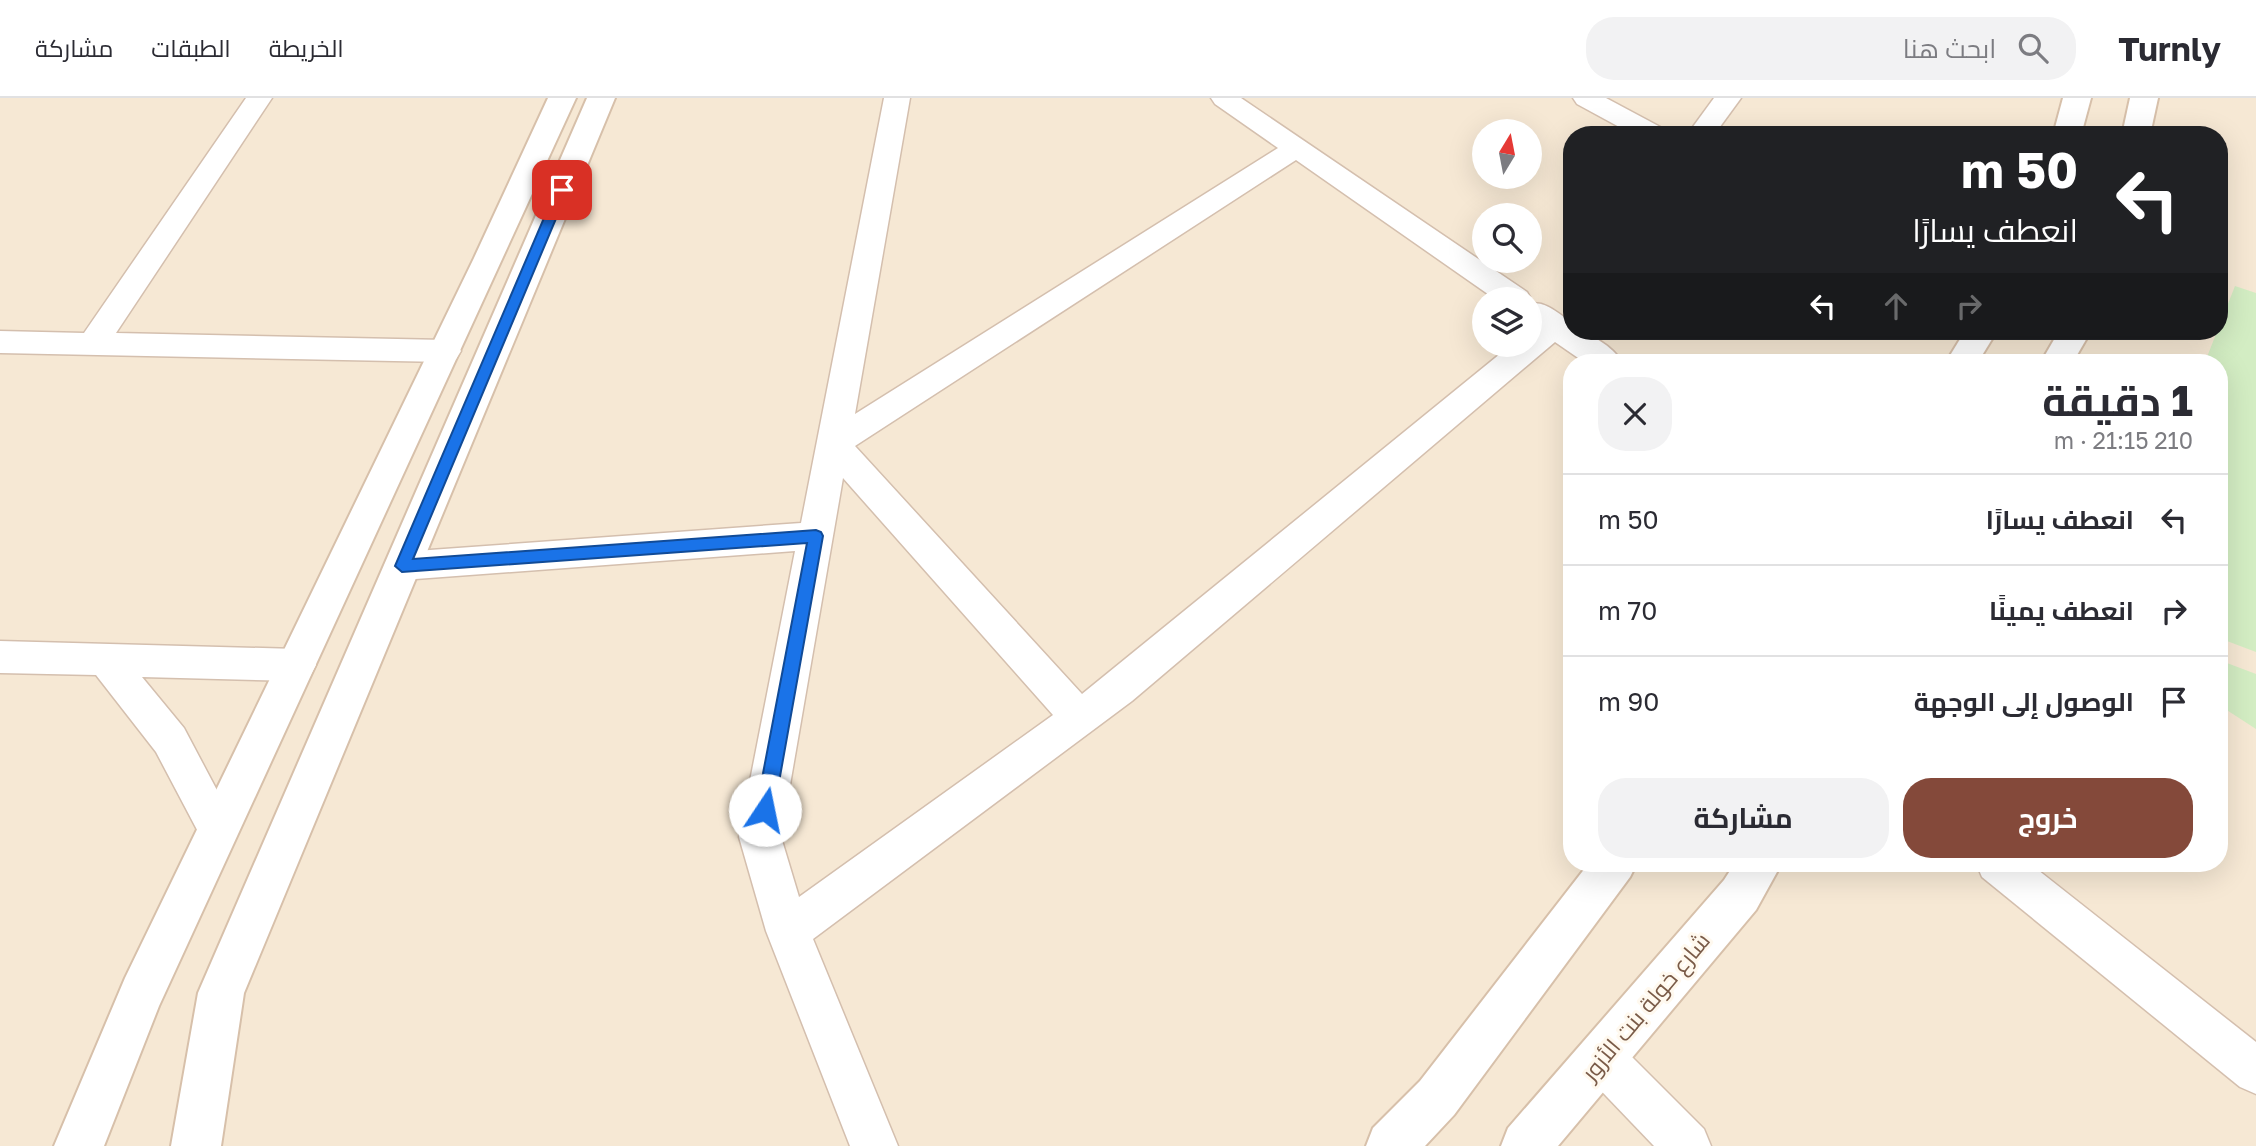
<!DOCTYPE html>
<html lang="ar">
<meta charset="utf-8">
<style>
body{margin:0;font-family:"Golos Text",Cairo,sans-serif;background:#f2f2f3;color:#2b2b33;direction:rtl;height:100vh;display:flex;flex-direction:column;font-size:26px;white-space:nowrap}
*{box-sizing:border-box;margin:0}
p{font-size:23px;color:#7c7c81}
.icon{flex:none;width:38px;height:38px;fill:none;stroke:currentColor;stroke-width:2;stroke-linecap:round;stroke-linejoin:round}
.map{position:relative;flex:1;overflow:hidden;direction:ltr}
.sheet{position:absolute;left:1563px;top:256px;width:665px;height:518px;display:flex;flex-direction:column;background:#fff;border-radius:28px;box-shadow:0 7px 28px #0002;direction:rtl}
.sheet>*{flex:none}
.top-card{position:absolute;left:1563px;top:28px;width:665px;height:214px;border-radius:28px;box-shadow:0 7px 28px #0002;direction:rtl;background:#202124;color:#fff;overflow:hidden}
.needle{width:46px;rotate:10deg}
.buttons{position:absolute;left:1472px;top:21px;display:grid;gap:14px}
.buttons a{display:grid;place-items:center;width:70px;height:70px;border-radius:50%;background:#fff;box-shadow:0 7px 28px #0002;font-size:35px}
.pin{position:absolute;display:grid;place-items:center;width:60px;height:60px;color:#fff;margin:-30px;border-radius:14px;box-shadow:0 4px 10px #0006}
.me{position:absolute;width:77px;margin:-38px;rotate:11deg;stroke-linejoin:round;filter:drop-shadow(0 0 5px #0008)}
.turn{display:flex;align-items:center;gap:24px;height:147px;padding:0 35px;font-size:32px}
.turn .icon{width:91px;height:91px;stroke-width:2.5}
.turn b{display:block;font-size:49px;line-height:60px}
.lanes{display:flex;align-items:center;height:66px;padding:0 35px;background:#0003;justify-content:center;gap:35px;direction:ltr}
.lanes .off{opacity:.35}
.round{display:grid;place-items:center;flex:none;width:74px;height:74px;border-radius:28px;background:#f2f2f3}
.head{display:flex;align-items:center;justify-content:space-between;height:119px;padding:0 35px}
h1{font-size:42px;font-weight:700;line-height:52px}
.primary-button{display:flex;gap:14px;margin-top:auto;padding:14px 35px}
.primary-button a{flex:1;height:80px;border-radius:28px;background:#84493a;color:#fff;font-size:28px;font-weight:700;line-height:80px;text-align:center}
.primary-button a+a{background:#f2f2f3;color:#2b2b33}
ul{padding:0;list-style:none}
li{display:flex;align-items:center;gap:21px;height:91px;padding:0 35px;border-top:2px solid #e1e1e2}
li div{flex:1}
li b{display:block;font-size:26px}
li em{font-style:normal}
header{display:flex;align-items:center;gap:42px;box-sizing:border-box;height:98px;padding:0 35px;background:#fff;border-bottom:2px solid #e1e1e2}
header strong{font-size:33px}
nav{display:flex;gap:38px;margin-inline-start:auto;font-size:24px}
.search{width:490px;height:63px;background:#f2f2f3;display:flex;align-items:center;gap:18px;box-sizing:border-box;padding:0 24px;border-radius:28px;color:#7c7c81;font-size:26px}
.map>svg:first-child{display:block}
.residential{fill:#f6e8d4;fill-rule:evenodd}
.green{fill:#d3edc3}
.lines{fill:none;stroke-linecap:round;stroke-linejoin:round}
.street-casing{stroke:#d4bfae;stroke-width:3}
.secondary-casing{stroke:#d7c0aa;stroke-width:4}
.street{fill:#fff;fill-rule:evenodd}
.secondary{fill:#fff;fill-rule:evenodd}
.route{fill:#1a73e8;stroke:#114b97;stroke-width:2}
.labels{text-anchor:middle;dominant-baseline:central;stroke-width:6;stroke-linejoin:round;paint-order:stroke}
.near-street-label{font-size:23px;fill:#7a5b48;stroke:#fff9ef}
</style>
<header>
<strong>Turnly</strong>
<div class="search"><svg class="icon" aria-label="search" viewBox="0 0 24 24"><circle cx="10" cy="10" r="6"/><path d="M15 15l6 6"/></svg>ابحث هنا</div>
<nav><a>الخريطة</a><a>الطبقات</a><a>مشاركة</a></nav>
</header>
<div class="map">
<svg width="2256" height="1048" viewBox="0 0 2256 1048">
<rect width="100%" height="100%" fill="#fef6e7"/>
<path class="residential" d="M0,0H2256V1048H0ZM1484,33H1530V79H1484ZM1572,37H2219V233H1572ZM1484,117H1530V163H1484ZM1484,201H1530V247H1484ZM1572,264H2219V765H1572Z"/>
<g class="green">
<path d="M2235,188L2256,195V554L2219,540V264H2205Z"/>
<path d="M2219,562L2256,576V631L2219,607Z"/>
</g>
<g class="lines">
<g class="street-casing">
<g id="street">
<path d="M246,0H272L116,235L445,242L456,245L461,253L456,261L445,264L0,255V233L84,235Z"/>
<path d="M884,0H910L855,316L1278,50L1215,6L1211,0H1241L1527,194L1531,201L1530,204V201H1495L1296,62L855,348L1082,596L1511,247H1530V232L1534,228L1530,225V206C1545,202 1559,216 1572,225V233C1589,233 1613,249 1622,264H1584L1555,244L1132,603L813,841L898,1048H850L766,833L739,739L795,453L402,482L389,478L384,468L389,458L402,454L801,425ZM843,380L1053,617L799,799L781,739Z"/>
<path d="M1573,0H1606L1664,31L1667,37H1634L1577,6Z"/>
<path d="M1714,0H1741L1714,37H1687Z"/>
<path d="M0,543L297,551L310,556L316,567L310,578L297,583L142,579L184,630L238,732L232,745L218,751L204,745L156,654L96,577L0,575Z"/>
<path d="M1976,765H2029L2256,944V996L2240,989L1982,779Z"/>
<path d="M1601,937L1617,944L1704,1031L1711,1048H1654L1585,976L1578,960L1585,944Z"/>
</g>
</g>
<g class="secondary-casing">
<g id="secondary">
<path d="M548,0H576L159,908L104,1048H54L125,880L474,160Z"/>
<path d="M587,0H615L244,895L221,1048H171L198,895Z"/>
<path d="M2063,0H2091L2081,37H2053Z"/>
<path d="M2130,0H2158L2150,37H2122Z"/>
<path d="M1965,233H1997L1978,264H1946Z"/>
<path d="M2059,233H2091L2073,264H2041Z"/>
<path d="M1589,765H1637L1630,779L1454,1017L1425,1048H1366L1373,1030L1420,983Z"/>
<path d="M1735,765H1782L1756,812L1558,1048H1501L1508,1030L1724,782Z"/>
</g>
</g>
<use href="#street" class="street"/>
<use href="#secondary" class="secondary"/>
</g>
<path class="route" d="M562,88L568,92L413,461L816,432L821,434L823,438L774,712L771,717L765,720L759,717L756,712L807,445L402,474L395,468L556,92Z"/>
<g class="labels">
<g class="near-street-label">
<text transform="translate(1645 908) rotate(-50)">شارع خولة بنت الأزور</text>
</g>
</g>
</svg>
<div class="buttons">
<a><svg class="needle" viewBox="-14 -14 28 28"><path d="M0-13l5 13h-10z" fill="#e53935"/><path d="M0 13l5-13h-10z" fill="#7c7c81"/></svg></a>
<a><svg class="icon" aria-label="search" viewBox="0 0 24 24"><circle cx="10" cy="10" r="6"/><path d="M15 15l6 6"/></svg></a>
<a><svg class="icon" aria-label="layers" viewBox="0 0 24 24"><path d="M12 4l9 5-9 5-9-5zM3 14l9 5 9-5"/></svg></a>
</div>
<div class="pin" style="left:562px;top:92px;background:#d93025"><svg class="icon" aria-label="arrive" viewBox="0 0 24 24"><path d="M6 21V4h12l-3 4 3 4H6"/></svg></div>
<svg class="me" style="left:765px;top:712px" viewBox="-20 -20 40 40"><circle r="19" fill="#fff"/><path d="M0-13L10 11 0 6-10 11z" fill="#1a73e8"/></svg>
<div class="top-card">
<div class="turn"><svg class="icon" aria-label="left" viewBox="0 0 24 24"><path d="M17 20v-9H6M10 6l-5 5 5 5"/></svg><div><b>50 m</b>انعطف يسارًا</div></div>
<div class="lanes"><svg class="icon" aria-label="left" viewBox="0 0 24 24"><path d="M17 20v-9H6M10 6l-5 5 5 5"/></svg><svg class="icon off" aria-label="ahead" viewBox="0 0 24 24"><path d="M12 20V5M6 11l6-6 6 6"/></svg><svg class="icon off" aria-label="right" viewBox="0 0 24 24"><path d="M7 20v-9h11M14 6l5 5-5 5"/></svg></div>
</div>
<section class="sheet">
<div class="head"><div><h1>1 دقيقة</h1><p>210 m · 21:15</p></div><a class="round"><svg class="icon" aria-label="close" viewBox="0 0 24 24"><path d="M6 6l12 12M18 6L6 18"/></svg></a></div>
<ul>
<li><svg class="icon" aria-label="left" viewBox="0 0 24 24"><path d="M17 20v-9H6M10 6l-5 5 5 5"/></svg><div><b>انعطف يسارًا</b></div><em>50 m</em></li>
<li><svg class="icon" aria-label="right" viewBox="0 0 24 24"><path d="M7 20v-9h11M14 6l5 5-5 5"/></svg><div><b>انعطف يمينًا</b></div><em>70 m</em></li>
<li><svg class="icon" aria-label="arrive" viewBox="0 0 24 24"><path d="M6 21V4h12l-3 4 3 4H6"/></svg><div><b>الوصول إلى الوجهة</b></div><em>90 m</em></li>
</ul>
<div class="primary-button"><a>خروج</a><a>مشاركة</a></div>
</section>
</div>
